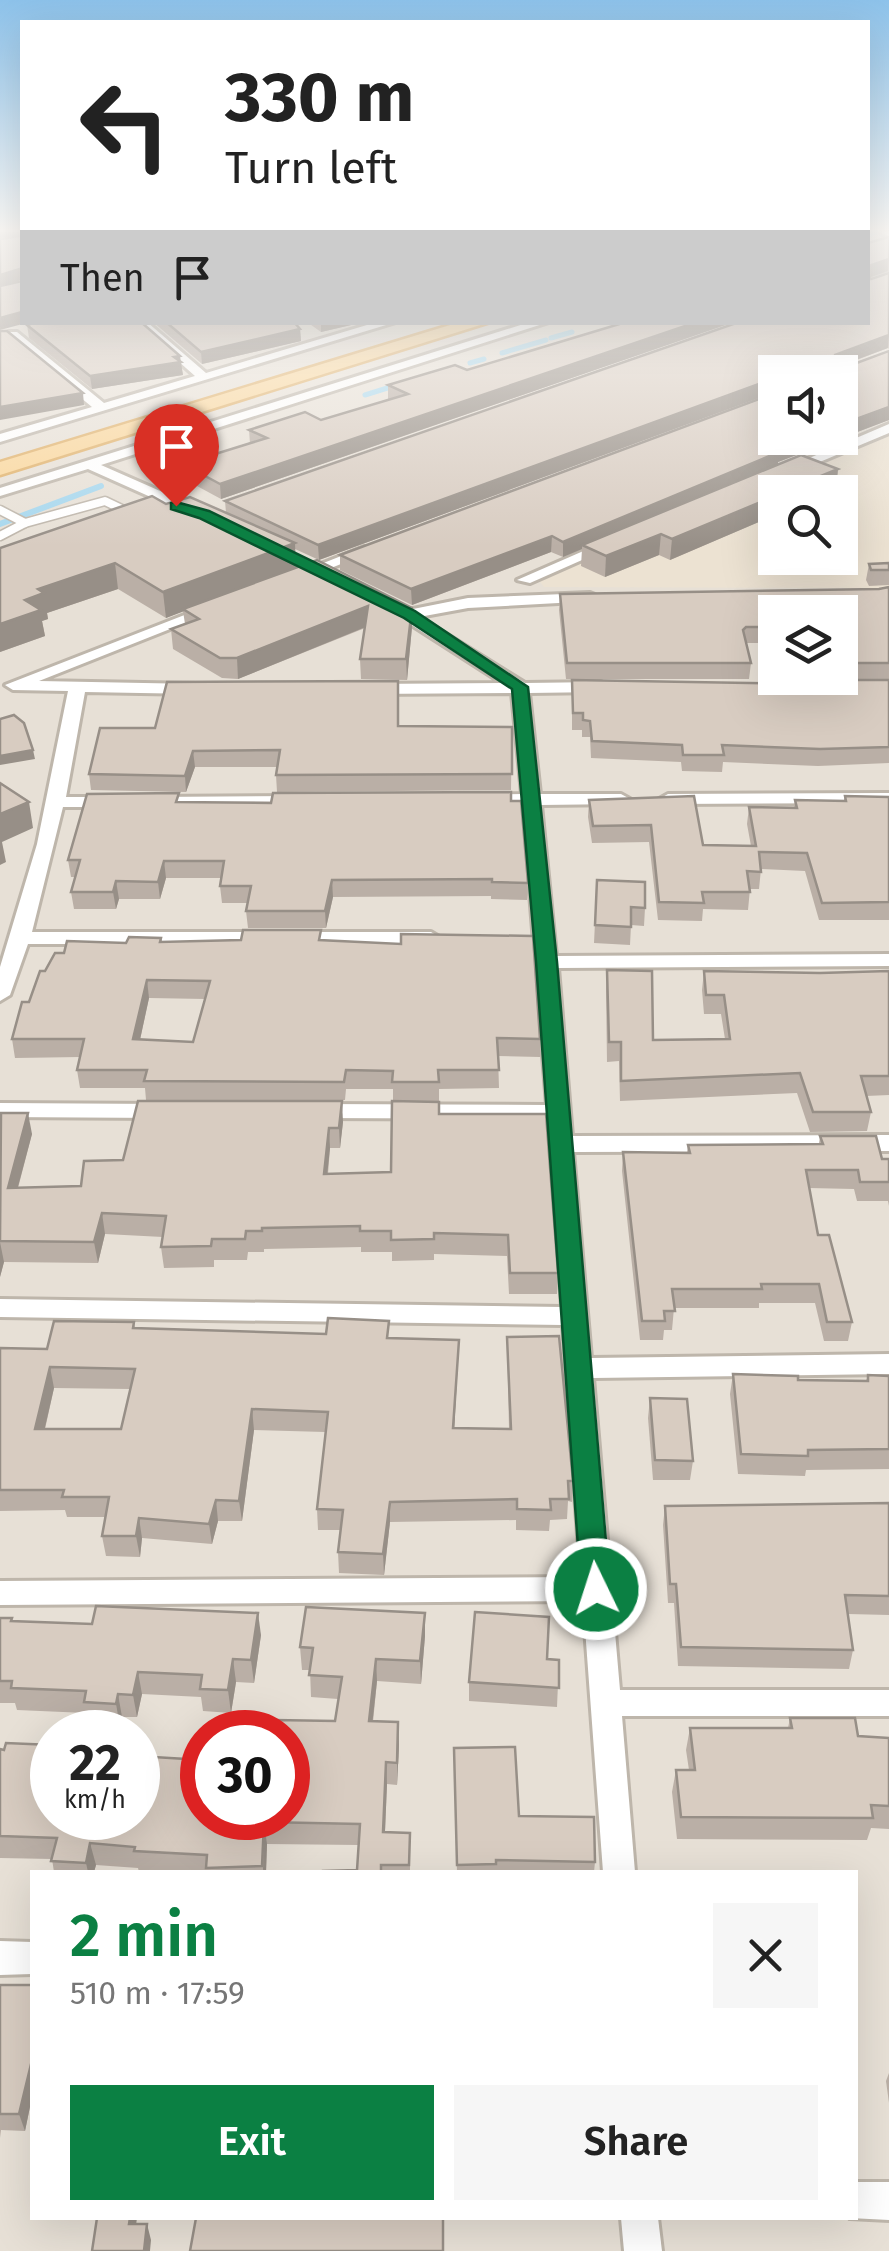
<!DOCTYPE html>
<meta charset="utf-8">
<style>
body{margin:0;font-family:"Fira Sans",sans-serif;background:#f6f6f6;color:#222;height:100vh;display:flex;flex-direction:column;font-size:38px;white-space:nowrap}
*{box-sizing:border-box;margin:0}
p{font-size:32px;color:#767676}
.icon{flex:none;width:55px;height:55px;fill:none;stroke:currentColor;stroke-width:2;stroke-linecap:round;stroke-linejoin:round}
.map{position:relative;flex:1;overflow:hidden}
.drawer{position:absolute;left:30px;top:1870px;width:828px;height:350px;display:flex;flex-direction:column;background:#fff;border-radius:0px;box-shadow:0 10px 40px #0002}
.drawer>*{flex:none}
.banner{position:absolute;left:20px;top:20px;width:850px;height:305px;border-radius:0px;box-shadow:0 10px 40px #0002;background:#fff;color:#222;overflow:hidden}
.tools{position:absolute;left:758px;top:355px;display:grid;gap:20px}
.tools a{display:grid;place-items:center;width:100px;height:100px;border-radius:0px;background:#fff;box-shadow:0 10px 40px #0002;font-size:50px}
.speed{position:absolute;left:30px;top:1710px;display:flex;gap:20px;font-size:50px;font-weight:700;text-align:center}
.speed>*{display:grid;place-content:center;width:130px;height:130px;border-radius:50%;background:#fff;box-shadow:0 10px 40px #0002;line-height:1}
.speed small{font-size:25px;font-weight:400}
.speed .limit{border:15px solid #d22;background:#fff;color:#111}
.pin{position:absolute;display:grid;place-items:center;width:85px;height:85px;color:#fff;margin:-102px -42px;border-radius:50% 50% 50% 0;rotate:-45deg;box-shadow:0 0 10px #0007}
.pin .icon{rotate:45deg}
.me{position:absolute;width:110px;margin:-55px;rotate:356deg;stroke-linejoin:round;filter:drop-shadow(0 0 8px #0008)}
.turn{display:flex;align-items:center;gap:35px;height:210px;padding:0 40px;font-size:45px}
.turn .icon{width:130px;height:130px;stroke-width:2.5}
.turn b{display:block;font-size:70px;line-height:85px}
.then{display:flex;align-items:center;height:95px;padding:0 40px;background:#0003;gap:20px;font-size:38px}
.round{display:grid;place-items:center;flex:none;width:105px;height:105px;border-radius:0px;background:#f6f6f6}
.head{display:flex;align-items:center;justify-content:space-between;height:170px;padding:0 40px}
h1{font-size:60px;font-weight:600;line-height:75px;color:#0b8043}
.cta{display:flex;gap:20px;margin-top:auto;padding:20px 40px}
.cta a{flex:1;height:115px;border-radius:0px;background:#0b8043;color:#fff;font-size:40px;font-weight:600;line-height:115px;text-align:center}
.cta a+a{background:#f6f6f6;color:#222}
.map>svg:first-child{display:block}
.residential{fill:#e7e0d6;fill-rule:evenodd}
.education{fill:#ece2d2;fill-rule:evenodd}
.lines{fill:none;stroke-linecap:round;stroke-linejoin:round}
.stream-far1{stroke:#a6d7ee;stroke-width:5}
.stream{stroke:#a6d7ee;stroke-width:6}
.service-casing{stroke:#beb6ab;stroke-width:11}
.minor-casing{stroke:#beb6ab;stroke-width:6}
.primary-casing{stroke:#e0b16a;stroke-width:5}
.service{stroke:#fff;stroke-width:8}
.minor{fill:#fff;fill-rule:evenodd}
.primary{fill:#fad69a;fill-rule:evenodd}
.wall{fill:#baafa6;fill-rule:evenodd}
.shaded-wall{fill:#978f87}
.building{fill:#d8ccc1;stroke:#978f87;stroke-width:2.5;fill-rule:evenodd}
.route{fill:#0b8043;stroke:#07532c;stroke-width:2.5}
</style>
<div class="map">
<svg width="889" height="2251" viewBox="0 0 889 2251">
<rect width="100%" height="100%" fill="#f3efe8"/>
<path class="residential" d="M0,232H22V322H868V232H889V2251H0ZM775,372H840V438H775ZM775,492H840V558H775ZM775,612H840V678H775ZM52,1732H138V1818H52ZM202,1732H288V1818H202ZM32,1872H855V2218H32Z"/>
<path class="education" d="M889,436V588L544,587L538,579ZM775,492H840V558H775Z"/>
<g class="lines">
<g class="stream-far1">
<path d="M868,235L876,232"/>
<path d="M551,338L572,332"/>
<path d="M502,353L546,340"/>
<path d="M470,363L484,359"/>
<path d="M365,395L397,385"/>
</g>
<path class="stream" d="M0,524L101,486"/>
<g class="service-casing">
<g id="service">
<path d="M0,510L25,523"/>
<path d="M0,536L25,523L105,501L132,514"/>
</g>
</g>
<g class="minor-casing">
<g id="minor">
<path d="M881,232H889V236L882,234Z"/>
<path d="M134,322H147L206,373L377,322H396L0,442V434L92,407L9,338V332H17L104,403L195,376Z"/>
<path d="M530,322H549L101,465L201,509V515H191L88,469L0,496V488Z"/>
<path d="M889,424V433L791,474L779,471Z"/>
<path d="M604,542L616,545L530,583L517,580Z"/>
<path d="M364,547L376,550L306,578L293,575Z"/>
<path d="M590,593L595,595V601L468,608L419,617L525,683L601,682L609,687L601,692L529,693L540,794H621L630,799L621,804L541,805L556,956L889,954V966L558,968L572,1136L889,1135V1151L573,1152L591,1358L889,1354V1374L593,1378L620,1690H889V1716H622L635,1872H603L583,1601L0,1605V1581L581,1577L563,1325L0,1317V1299L562,1307L548,1119L315,1118L304,1111L315,1104L547,1105L523,805H483L474,800L483,795L522,794L512,693L368,694L360,689L368,684L502,683L382,606V600H392L408,610L468,598Z"/>
<path d="M205,607L218,610L39,681L196,684L204,689L196,694L85,692L66,797H116L125,802L116,807H63L32,932H431L441,938L431,944H28L10,995L0,1001V967L37,844L68,691L13,690L5,685Z"/>
<path d="M889,793V803L668,804L659,799L668,794Z"/>
<path d="M301,796L310,801L307,805L153,807L144,802L153,797Z"/>
<path d="M0,1103L163,1104L174,1111L163,1118L0,1117Z"/>
<path d="M0,1941L32,1942V1974L0,1975Z"/>
<path d="M855,2182H889V2220L850,2218H855Z"/>
<path d="M621,2218H658L662,2251H624Z"/>
</g>
</g>
<g class="primary-casing">
<path id="primary" d="M460,322H490L0,475V462Z"/>
</g>
<use href="#service" class="service"/>
<use href="#minor" class="minor"/>
<use href="#primary" class="primary"/>
</g>
<g class="wall">
<path d="M889,237V272L869,278L871,279L889,273V349L888,348L841,366L843,368L889,351V420L778,462V465L838,469L836,489L827,492H775V515L670,560L659,555L605,577L581,566L582,549L563,557L551,552L412,605L340,570V555L840,438L775,372V392L319,560L295,549L296,568L412,627L407,680L361,679L360,659L365,628L238,679L222,678L173,649L171,629L185,624L183,611L166,618L118,589L47,613L48,619L42,621L45,636L0,652V548L166,504L226,513L225,501L868,322V243Z"/>
<path d="M153,322H294L300,329L301,341L202,364Z"/>
<path d="M307,322H364L321,332Z"/>
<path d="M626,322H734L221,499L184,479L183,464L250,444L249,430L321,420L389,399H388V385L467,370Z"/>
<path d="M27,325L180,361L183,375L92,389L29,338Z"/>
<path d="M889,563V585L869,586L866,580L869,564Z"/>
<path d="M889,587V679H806L805,678H840V612H775V643H746L751,663L749,679H566L559,610L560,594L879,589Z"/>
<path d="M572,680L812,684V680H889V763L818,766L723,762L722,772L682,771L681,762L591,758L590,737H582V730H572Z"/>
<path d="M398,726L512,727L511,790L277,792L276,775L277,767H195L186,792L91,790L89,774L100,728Z"/>
<path d="M845,796L889,797V920H819L805,871L761,869L759,889H750L748,910L703,909L702,921L658,920L649,842L592,843L588,817L589,800L703,845L751,846L747,824L749,807L794,808L795,800H844Z"/>
<path d="M511,801L528,883L527,900L491,899V896L333,897L326,928H248L246,911L248,903H222L220,886L221,878H166L160,899H119L116,909H74L71,892L75,877H71L68,860L180,802Z"/>
<path d="M597,880L645,908L644,926L631,925L630,945L594,943Z"/>
<path d="M161,938L162,942L322,940L540,1039V1057L498,1056L499,1088L439,1089V1101H393V1089H346L345,1100H146L145,1088H80L77,1070L80,1057L15,1058L12,1039L29,1002L45,971L64,953ZM149,998L205,999L193,1042L140,1040Z"/>
<path d="M607,970L653,1040L725,1039L721,1014H704L702,990L704,971L820,973L889,971V1095L866,1096L871,1112L867,1131L810,1132L797,1093L620,1101L619,1061L607,1062L606,989Z"/>
<path d="M439,1114L558,1273L557,1294H509L507,1256L434,1254V1260L392,1261V1252H361V1247L264,1249V1252H248L247,1260H214V1267L164,1268L161,1247L163,1237L105,1234L98,1263L4,1262L0,1277V1115L32,1134L18,1188L81,1186L123,1160L343,1122L340,1148H330L328,1174L391,1172Z"/>
<path d="M820,1136L882,1159H889V1206L888,1201H857L854,1189L809,1188L818,1235L852,1322L848,1341H824L815,1303H759V1308H674L672,1330H664L663,1340H640L622,1171L623,1152L687,1153L688,1145L819,1144Z"/>
<path d="M134,1322L135,1328L459,1340L454,1428L509,1429L507,1337L573,1481L572,1502L568,1501L567,1519L550,1520L549,1531L516,1530V1520L390,1522L384,1575L339,1573L338,1552L341,1530H318L317,1509L325,1432L254,1430L242,1521H218L212,1544L142,1538L140,1557L106,1556L102,1536L105,1517H67L65,1510L0,1511V1348L47,1349ZM54,1388L130,1389L121,1429H45Z"/>
<path d="M733,1374L798,1380L866,1381L868,1375L889,1376V1469L806,1470L805,1476L738,1474L730,1394Z"/>
<path d="M650,1398L693,1461L690,1480H653L648,1418Z"/>
<path d="M889,1503V1615L848,1614L853,1650L849,1669L678,1666L674,1603H668L663,1525L665,1506Z"/>
<path d="M425,1613V1636L421,1684L377,1681L373,1722L399,1744L397,1785L387,1784L385,1832L410,1833V1872H323L357,1870L359,1845L267,1844L266,1872H139L138,1868L96,1865L94,1872H54L52,1859L0,1858V1749L202,1818L335,1721L338,1699L311,1697L310,1670H302L300,1647Z"/>
<path d="M0,1618L13,1621L261,1635L254,1683L236,1682L231,1713L203,1711L201,1697L142,1694L137,1717H122L120,1726L89,1724L86,1713L17,1710L15,1703H0Z"/>
<path d="M547,1659L559,1660L557,1707L469,1701V1682Z"/>
<path d="M790,1718L858,1736L889,1738V1829L871,1828L867,1840L677,1839L672,1792L676,1770H689L686,1750L690,1728H788Z"/>
<path d="M454,1767L519,1816L595,1862L594,1872H457Z"/>
<path d="M0,1985H32V2097L25,2131L1,2130L0,2138Z"/>
<path d="M889,2073V2103L886,2081Z"/>
</g>
<g class="shaded-wall">
<path d="M0,232H22V235L0,238Z"/>
<path d="M889,259L888,271L868,278L869,266Z"/>
<path d="M20,269L21,280L0,287V275Z"/>
<path d="M22,312V322H30L0,330V318Z"/>
<path d="M321,322H364L321,332Z"/>
<path d="M697,322H734L221,499L220,484Z"/>
<path d="M300,329L301,341L202,364L201,352Z"/>
<path d="M889,335L888,348L834,368L835,355Z"/>
<path d="M180,356L183,375L92,389L90,376Z"/>
<path d="M775,378V392L319,560L318,545Z"/>
<path d="M83,393L84,405L0,420V407Z"/>
<path d="M889,407V420L778,462V467L582,545V549L563,557V542L773,450L807,438H840V425Z"/>
<path d="M838,469L836,489L827,492H782Z"/>
<path d="M775,496V515L670,560L672,539Z"/>
<path d="M661,534L659,555L605,577L606,556Z"/>
<path d="M552,536L551,552L412,605L411,589Z"/>
<path d="M295,543L296,569L166,618L163,592Z"/>
<path d="M115,563L118,589L47,613L48,619L42,621L45,636L0,652V624L25,600L38,589Z"/>
<path d="M368,606V626L238,679L237,658Z"/>
<path d="M412,608V627L407,680L406,659Z"/>
<path d="M33,750L35,759L0,765V756Z"/>
<path d="M193,751L195,767L186,792L185,776Z"/>
<path d="M29,802L33,828L2,842L6,862L0,865V814Z"/>
<path d="M164,861L166,878L160,899L158,882Z"/>
<path d="M332,880L333,897L326,928L325,911Z"/>
<path d="M116,881L119,899L116,909L113,892Z"/>
<path d="M147,980L149,998L136,1058L133,1039Z"/>
<path d="M342,1101L343,1122L340,1148L339,1128Z"/>
<path d="M28,1113L32,1134L12,1209L8,1188Z"/>
<path d="M329,1128L330,1148L325,1195L324,1174Z"/>
<path d="M102,1213L105,1234L98,1263L94,1242Z"/>
<path d="M0,1242L4,1262L0,1277Z"/>
<path d="M459,1340L458,1361L453,1449V1428Z"/>
<path d="M50,1367L54,1388L40,1449L35,1429Z"/>
<path d="M252,1409L254,1430L242,1521L239,1501Z"/>
<path d="M216,1500L218,1521L212,1544L209,1524Z"/>
<path d="M390,1502V1522L384,1575L383,1554Z"/>
<path d="M139,1518L142,1538L140,1557L136,1536Z"/>
<path d="M258,1613L261,1635L254,1683L251,1660Z"/>
<path d="M425,1613V1636L421,1684L420,1661Z"/>
<path d="M233,1659L236,1682L231,1713L228,1690Z"/>
<path d="M376,1659L377,1681L370,1744L369,1721Z"/>
<path d="M138,1672L142,1694L137,1717L133,1695Z"/>
<path d="M118,1694L122,1717L120,1726L116,1704Z"/>
<path d="M398,1722L399,1744L397,1785V1763Z"/>
<path d="M386,1762L387,1784L384,1854L383,1832Z"/>
<path d="M264,1822L267,1844L266,1872H263Z"/>
<path d="M90,1843L96,1865L94,1872H88L86,1863Z"/>
<path d="M32,2060V2097L25,2131L19,2114Z"/>
<path d="M130,2218H137L134,2240L129,2224Z"/>
<path d="M147,2224L151,2240L150,2251H144Z"/>
</g>
<g class="building">
<path d="M22,232V271L20,269L0,275V239L21,236Z"/>
<path d="M889,237V259L869,266L868,270V243Z"/>
<path d="M889,273V335L835,355L834,361L843,368L889,351V407L840,425V372H775V378L318,545L225,501L739,322H868V276L871,279Z"/>
<path d="M22,281V312L0,318V286Z"/>
<path d="M37,322H141L180,356L174,357L181,362L90,376L27,325Z"/>
<path d="M166,322H294L300,329L201,352Z"/>
<path d="M626,322H697L220,484L183,464L267,438L249,430L305,412L321,420L408,394L388,385L455,365L467,370Z"/>
<path d="M0,331H7L83,393L0,407Z"/>
<path d="M775,393V438H807L773,450L779,452L563,542L552,536L411,589L340,555Z"/>
<path d="M801,455L838,469L782,492H775V496L672,539L661,534L606,556L582,545Z"/>
<path d="M152,496L166,504L190,497L295,543L163,592L115,563L38,589L44,593L25,600L41,610L0,624V548Z"/>
<path d="M317,560L412,608L406,659H360L368,606L237,658H220L171,629L199,619L183,609Z"/>
<path d="M889,563V570H871L869,564Z"/>
<path d="M889,587V663H840V612H775V627H746L743,630L751,663H567L560,594L879,589Z"/>
<path d="M572,680L813,684L812,680H889V747L820,749L722,745L724,755H683L682,745L592,741L590,721L583,720V713H573Z"/>
<path d="M398,681V726L512,727V774L276,775L280,750L193,751L185,776L89,774L100,728H155L167,682Z"/>
<path d="M14,715L24,723L33,750L0,756V719Z"/>
<path d="M0,783L29,802L0,814Z"/>
<path d="M511,792V801H521L528,883L492,882V879L332,880L325,911H246L251,886H220L224,861H164L158,882L116,881L113,892H71L80,860H68L87,794L179,793L176,802L271,803L273,793Z"/>
<path d="M694,796L703,845L756,846L749,807L797,808L795,800L846,801L845,796L889,797V902L822,903L807,853L759,852L761,872L747,871L750,892H702L704,903L659,902L651,825L593,826L589,800Z"/>
<path d="M597,880L645,882V908L631,907V927L595,925Z"/>
<path d="M243,930H321L319,940L401,944V934L533,936L540,1039L497,1038L499,1070H438L439,1082H392L393,1071L346,1070L344,1082L144,1081L147,1070H77L84,1039H12L22,1002H29L40,971H45L55,953H64L67,941L126,943L129,937L161,938L160,942L241,940ZM147,980L210,981L193,1042L133,1039Z"/>
<path d="M607,970L652,971L653,1040L730,1039L724,995H706L704,971L820,973L889,971V1076H861L871,1112H813L800,1073L621,1081V1042H609Z"/>
<path d="M138,1101H342L339,1128H329L324,1174L391,1172L392,1101L439,1102V1114H546L558,1273H510L508,1235L434,1233V1239L391,1240V1231H360V1226L262,1228V1231H246L245,1239H212L211,1246L161,1247L166,1216L102,1213L94,1242L0,1241L1,1113H28L8,1188L81,1186L84,1161L123,1160Z"/>
<path d="M820,1136H876L882,1159H889V1182H860L858,1170H806L818,1235H829L852,1322H827L819,1284H761L762,1289H672L675,1311H664L665,1321H642L623,1152L690,1153L688,1145L823,1144Z"/>
<path d="M328,1318L389,1321L387,1338L459,1340L453,1428L511,1429L507,1337L559,1336L573,1481H568L569,1499H550L551,1510L517,1509V1499L390,1502L383,1554L338,1552L343,1510L317,1509L328,1412L252,1409L239,1501L216,1500L209,1524L139,1518L136,1536H102L109,1497H62L64,1490H0V1348L47,1349L54,1321L134,1322L133,1328L326,1334ZM50,1367L135,1369L121,1429H35Z"/>
<path d="M733,1374L798,1376V1380L868,1381V1375L889,1376V1449L808,1450V1456L741,1454Z"/>
<path d="M650,1398L687,1399L693,1461L655,1460Z"/>
<path d="M889,1503V1596L845,1595L853,1650L681,1647L676,1584H670L665,1506Z"/>
<path d="M96,1606L258,1613L251,1660L233,1659L228,1690L200,1689L202,1675L138,1672L133,1695L118,1694L116,1704L84,1702L86,1691L11,1688L12,1681H0V1618H12L11,1621L92,1624Z"/>
<path d="M306,1607L425,1613L420,1661L376,1659L369,1721L398,1722L397,1763L386,1762L383,1832L410,1833L409,1865H381V1872H323V1871L357,1870L360,1824L264,1822L262,1866L206,1868L207,1855L134,1851L135,1847L90,1843L86,1863L51,1861L57,1838L0,1836V1749L4,1750L6,1743L52,1745V1818H138V1756L202,1760V1818H288V1732H274L275,1720L335,1721L342,1677L309,1675L313,1648L300,1647Z"/>
<path d="M475,1612L549,1617L547,1659L559,1660V1688L469,1682Z"/>
<path d="M790,1718H855L858,1736L889,1738V1806L871,1805L873,1818L681,1817L676,1770H695L690,1728H792Z"/>
<path d="M515,1747L519,1816L594,1817L595,1862L496,1860V1864L457,1865L454,1748Z"/>
<path d="M0,1985H32V2060L19,2114H0Z"/>
<path d="M97,2218H130L129,2224H147L144,2251H92Z"/>
<path d="M196,2218H443V2251H190Z"/>
</g>
<linearGradient id="sky" x2="0" y2="1"><stop stop-color="#8dc2ea"/><stop offset="0.42" stop-color="#faf8f5"/><stop offset="1" stop-color="#faf8f5" stop-opacity="0"/></linearGradient>
<rect width="889" height="547" fill="url(#sky)"/>
<path class="route" d="M176,502L209,511L415,611L528,687L557,962L610,1589L606,1598L596,1601L585,1598L581,1589L536,962L512,689L404,618L199,518L171,509V503Z"/>
</svg>
<div class="tools">
<a><svg class="icon" aria-label="sound" viewBox="0 0 24 24"><path d="M4 9h4l5-4v14l-5-4H4zM17 9q2 3 0 6"/></svg></a>
<a><svg class="icon" aria-label="search" viewBox="0 0 24 24"><circle cx="10" cy="10" r="6"/><path d="M15 15l6 6"/></svg></a>
<a><svg class="icon" aria-label="layers" viewBox="0 0 24 24"><path d="M12 4l9 5-9 5-9-5zM3 14l9 5 9-5"/></svg></a>
</div>
<div class="speed"><div>22<small>km/h</small></div><div class="limit">30</div></div>
<div class="pin" style="left:176px;top:506px;background:#d93025"><svg class="icon" aria-label="arrive" viewBox="0 0 24 24"><path d="M6 21V4h12l-3 4 3 4H6"/></svg></div>
<svg class="me" style="left:596px;top:1589px" viewBox="-20 -20 40 40"><circle r="17" fill="#0b8043" stroke="#fff" stroke-width="3"/><path d="M0-11L8 9 0 5-8 9z" fill="#fff"/></svg>
<div class="banner">
<div class="turn"><svg class="icon" aria-label="left" viewBox="0 0 24 24"><path d="M17 20v-9H6M10 6l-5 5 5 5"/></svg><div><b>330 m</b>Turn left</div></div>
<div class="then">Then<svg class="icon" aria-label="arrive" viewBox="0 0 24 24"><path d="M6 21V4h12l-3 4 3 4H6"/></svg></div>
</div>
<section class="drawer">
<div class="head"><div><h1>2 min</h1><p>510 m · 17:59</p></div><a class="round"><svg class="icon" aria-label="close" viewBox="0 0 24 24"><path d="M6 6l12 12M18 6L6 18"/></svg></a></div>
<div class="cta"><a>Exit</a><a>Share</a></div>
</section>
</div>
